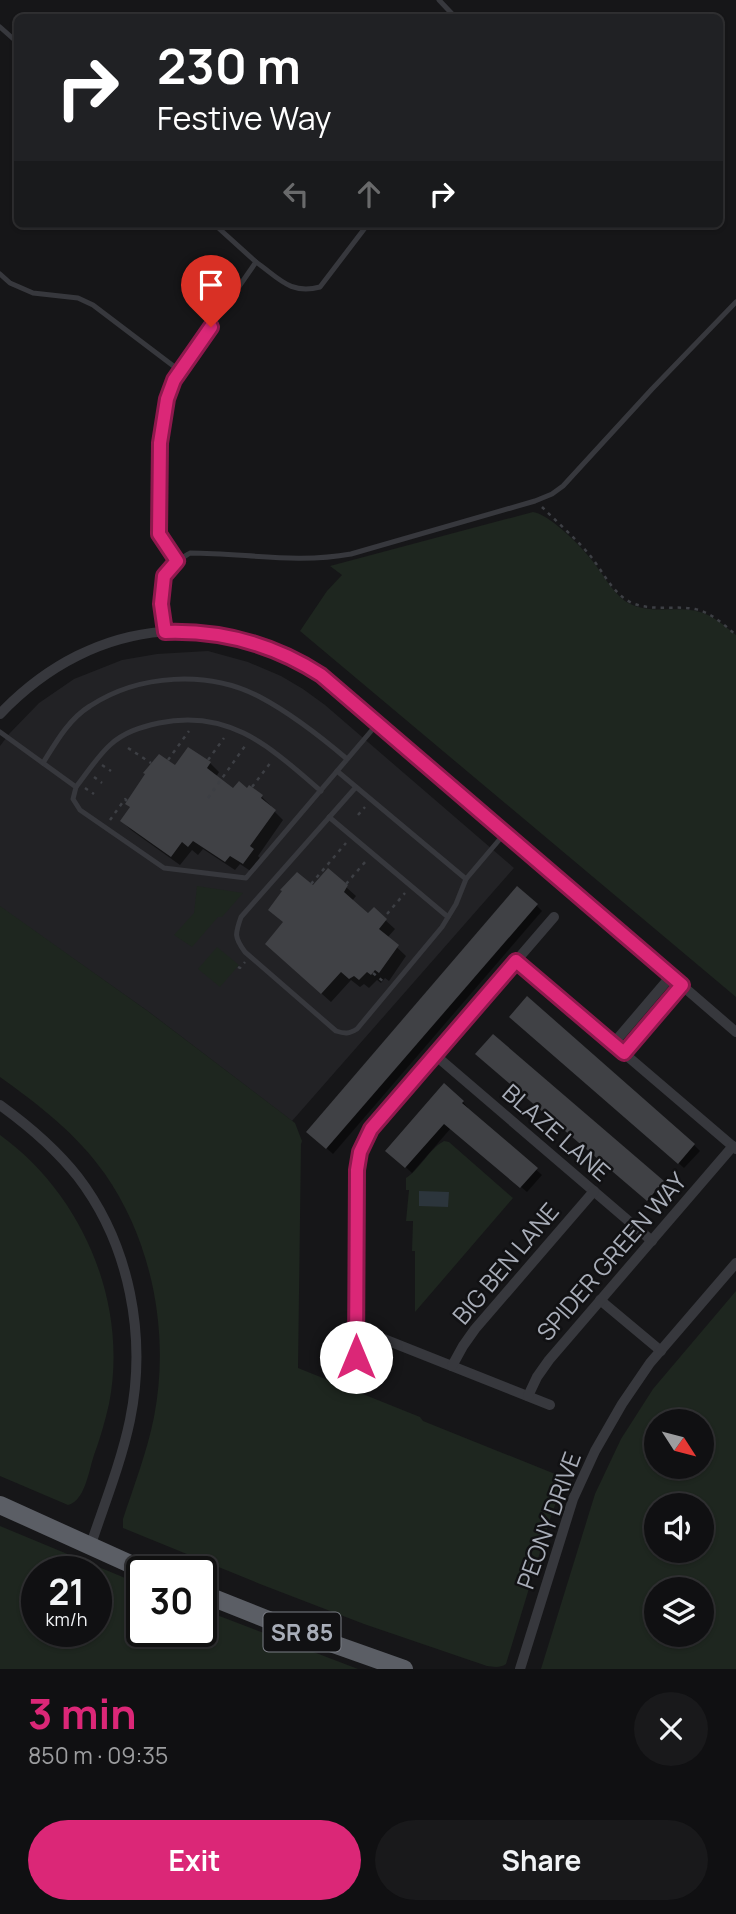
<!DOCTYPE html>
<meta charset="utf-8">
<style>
body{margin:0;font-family:Manrope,sans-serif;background:#19191b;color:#f1f3f6;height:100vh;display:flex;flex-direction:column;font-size:26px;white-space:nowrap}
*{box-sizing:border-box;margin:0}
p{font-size:23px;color:#9c9d9f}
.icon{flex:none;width:38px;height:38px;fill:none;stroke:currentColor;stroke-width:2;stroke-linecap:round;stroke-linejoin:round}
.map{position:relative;height:1669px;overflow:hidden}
.side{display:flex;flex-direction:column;background:#101012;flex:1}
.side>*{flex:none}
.guide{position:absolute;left:14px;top:14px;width:709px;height:214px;border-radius:10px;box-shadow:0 2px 5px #0004,0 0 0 2px #303032;background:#202124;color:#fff;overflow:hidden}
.needle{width:46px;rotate:126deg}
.controls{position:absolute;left:644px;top:1409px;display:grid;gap:14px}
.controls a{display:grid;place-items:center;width:70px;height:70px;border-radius:50%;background:#101012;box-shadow:0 2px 5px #0004,0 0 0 2px #303032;font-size:35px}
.speed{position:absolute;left:21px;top:1556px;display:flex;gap:14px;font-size:35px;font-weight:700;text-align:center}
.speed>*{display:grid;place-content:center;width:91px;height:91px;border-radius:50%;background:#101012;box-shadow:0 2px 5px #0004,0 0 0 2px #303032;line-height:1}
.speed small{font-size:18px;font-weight:400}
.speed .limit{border:4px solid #111;border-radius:10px;background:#fff;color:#111}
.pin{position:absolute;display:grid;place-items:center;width:60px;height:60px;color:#fff;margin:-72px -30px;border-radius:50% 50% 50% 0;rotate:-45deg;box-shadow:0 0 7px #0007}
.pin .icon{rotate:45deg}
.me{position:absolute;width:77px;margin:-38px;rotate:0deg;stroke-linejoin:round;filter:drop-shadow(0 0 5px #0008)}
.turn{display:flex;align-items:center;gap:24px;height:147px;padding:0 28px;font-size:32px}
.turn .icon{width:91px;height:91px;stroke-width:2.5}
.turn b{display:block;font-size:49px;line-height:60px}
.lanes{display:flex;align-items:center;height:66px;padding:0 28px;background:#0003;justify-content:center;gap:35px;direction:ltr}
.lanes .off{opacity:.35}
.round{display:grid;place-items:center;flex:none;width:74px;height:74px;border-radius:37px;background:#19191b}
.headline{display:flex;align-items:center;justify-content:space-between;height:119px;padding:0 28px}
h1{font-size:42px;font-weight:700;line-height:52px;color:#db2777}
.action{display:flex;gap:14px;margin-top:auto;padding:14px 28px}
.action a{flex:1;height:80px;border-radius:42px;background:#db2777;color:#fff;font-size:28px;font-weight:700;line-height:80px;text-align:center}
.action a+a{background:#19191b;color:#f1f3f6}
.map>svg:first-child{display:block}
.built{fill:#222225}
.green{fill:#1e261f;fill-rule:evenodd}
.water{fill:#2c353c}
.shadow{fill:#0007}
.building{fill:#404145}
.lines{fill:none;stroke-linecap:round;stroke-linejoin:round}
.path{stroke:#3d3f44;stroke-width:2.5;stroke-dasharray:3.5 5;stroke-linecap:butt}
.service{stroke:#37383d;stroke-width:5}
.minor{stroke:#37383d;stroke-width:10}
.trunk{stroke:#5b5e65;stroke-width:18}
.route-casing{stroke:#8e194d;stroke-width:18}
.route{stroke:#db2777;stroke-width:12}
.labels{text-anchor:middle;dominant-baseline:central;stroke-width:5;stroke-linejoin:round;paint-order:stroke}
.shield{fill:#111113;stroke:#7b7e86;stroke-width:2}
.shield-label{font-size:23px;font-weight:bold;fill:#a8adb8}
.street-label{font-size:24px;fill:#a8adb8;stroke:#111113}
</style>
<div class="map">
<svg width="736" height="1669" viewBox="0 0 736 1669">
<rect width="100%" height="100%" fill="#161618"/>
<path class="built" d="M208,651L248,662L281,676L303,689L325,705L514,868L292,1121L149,1012L0,907V746L9,734L39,703L74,679L122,660L157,654Z"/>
<g class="green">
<path d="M533,512C549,514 580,545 591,559C602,572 611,591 625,601C648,616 675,605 700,612C714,616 725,626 736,635V997L300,631L327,591L342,575L330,566Z"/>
<path d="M197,886L243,893L222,917H218L192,947L174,935L194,913Z"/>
<path d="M0,906L149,1012L295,1123L302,1141L301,1144L298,1368L420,1417L423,1421L565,1478L551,1516L506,1664C500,1668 494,1667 487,1666L364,1624L260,1584L123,1528V1519C134,1485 147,1452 154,1417C170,1335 153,1243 105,1174C77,1134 39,1105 0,1077Z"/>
<path d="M217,947L239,965L220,987L198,969Z"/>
<path d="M0,1135C82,1194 129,1303 109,1404C105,1421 100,1439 94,1455C89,1470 85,1501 68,1505L0,1476Z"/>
<path d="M444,1141L449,1142L513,1198L415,1312V1251H412L413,1221H406L409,1190H406V1178C420,1169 429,1149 444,1141Z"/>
<path d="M736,1291V1669H541L595,1494L621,1439L653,1389ZM656,1421H702V1466H656ZM656,1505H702V1550H656ZM656,1589H702V1634H656Z"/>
<path d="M0,1526L142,1585V1631H201V1609L358,1669H0ZM37,1572H96V1631H37Z"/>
</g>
<path class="water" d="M419,1191L449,1192L448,1207L419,1206Z"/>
<g class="shadow">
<path d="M210,763L219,772L216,777L233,790H247L249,788L262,797L271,806L270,807L283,820L258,856L262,860L252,872L240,864L235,870L203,849L198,855L192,850L180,865L131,830L122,821L176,767Z"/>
<path d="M328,871L356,896L352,901L368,915L374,910L395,929L387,938L406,956L389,981L385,978L381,983L377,980L369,988L364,984L360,987L351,980L331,1002L276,953L313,887Z"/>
<path d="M536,905L542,911L333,1154L314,1137Z"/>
<path d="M518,1022L694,1145L700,1151L684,1168Z"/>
<path d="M493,1037L669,1188L653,1205L483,1060Z"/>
<path d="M463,1102L468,1108L467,1110L542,1175L527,1192L451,1128L412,1173L394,1156Z"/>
</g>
<g class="building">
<path d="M188,747L211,762L207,768L233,788L239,781L247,788L249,785L263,795L261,798L276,810L250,846L254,849L243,864L230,856L225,862L193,841L188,847L182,842L171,857L120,821L130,807L125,804L145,774L143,773L159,754L175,765Z"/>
<path d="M328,868L348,885L344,892L361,907L368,913L374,907L387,919L379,929L399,945L379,973L375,970L371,975L367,972L359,980L354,976L349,979L341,972L321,994L265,944L283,922L268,910L282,891L280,890L297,872L313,885Z"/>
<path d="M517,886L538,904L326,1149L306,1132Z"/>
<path d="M527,996L695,1144L678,1164L509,1017Z"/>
<path d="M493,1034L664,1181L647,1201L475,1054Z"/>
<path d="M444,1083L464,1101L462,1103L538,1168L520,1188L444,1124L405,1168L385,1151Z"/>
</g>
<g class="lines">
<g class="path">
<path d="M542,507C557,522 574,537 588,553C602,569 611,592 630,602C651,612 674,605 695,609C712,613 723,624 736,635"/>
<path d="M128,748L151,763"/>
<path d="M168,760L189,731"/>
<path d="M208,760L224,738"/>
<path d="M102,765L111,771"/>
<path d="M94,777L102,783"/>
<path d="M252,787L271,762"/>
<path d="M85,788L94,794"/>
<path d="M208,798L245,746"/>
<path d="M358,815L365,807"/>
<path d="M110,820L125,799L127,801"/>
<path d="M311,884L346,843"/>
<path d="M346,884L366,861"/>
<path d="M387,914L405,893"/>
<path d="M238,967L240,968L245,962"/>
<path d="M373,973L384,982"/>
</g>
<g class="service">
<path d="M439,0L456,18"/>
<path d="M0,27L18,43"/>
<path d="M214,224L256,262"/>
<path d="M0,274L10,283L33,293L78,298L93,305L180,371"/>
<path d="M177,561L159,534L160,444L167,399L174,380L256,262C279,278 290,295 320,287L368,224"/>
<path d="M165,631C163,618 158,587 165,575C170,565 182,558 190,553C244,553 297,564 351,554L535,501L552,494L563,486L652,389L736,302"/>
<path d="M0,732L76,787L73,799L80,810L164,868L246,878L378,723"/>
<path d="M43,763C56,742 69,719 90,706C139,674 208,670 260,697C292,714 320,736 347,759"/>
<path d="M337,771L466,879L456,904L442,927L357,1029C349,1034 345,1034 336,1031L245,952C234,937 235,934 241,917L356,787"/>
<path d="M76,787C87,773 97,757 110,745C124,732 141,727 159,723C230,708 271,748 321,791"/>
<path d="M329,817L448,917"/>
<path d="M466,879L505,833"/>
</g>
<g class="minor">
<path d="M0,714C95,614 228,603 337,688L736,1032"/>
<path d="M516,961L736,1149"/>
<path d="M613,1044L671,976"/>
<path d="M624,1053L682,985"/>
<path d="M435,1055L652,1241"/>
<path d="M0,1105C29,1126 56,1149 78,1177C130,1245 147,1337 130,1420C121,1463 104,1505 90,1547"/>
<path d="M600,1300L661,1351"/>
<path d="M356,1328L550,1405"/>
<path d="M356,1357L357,1170L360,1152L371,1129L554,917"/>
<path d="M452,1366L463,1346L475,1329L594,1191"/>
<path d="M528,1396L537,1377L549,1360L733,1146"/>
<path d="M520,1669L573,1499L595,1451L622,1404L650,1363L736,1263"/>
</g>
<g class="trunk">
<path d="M0,1505L148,1572"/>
<path d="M201,1593L294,1630L404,1669"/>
</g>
</g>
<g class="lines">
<g class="route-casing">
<path id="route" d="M211,327L174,380L167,399L160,443L159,534L177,561L164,576L161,604L165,632C223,630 273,644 321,675L682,985L624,1053L516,961L371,1129L360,1152L357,1170L356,1357"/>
</g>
<use href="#route" class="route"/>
</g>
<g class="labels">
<rect class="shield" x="263.5" y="1612.5" width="77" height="39" rx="5"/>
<g class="shield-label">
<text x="302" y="1632">SR 85</text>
</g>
<g class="street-label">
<text transform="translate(557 1132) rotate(41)">BLAZE LANE</text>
<text transform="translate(611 1256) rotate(-49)">SPIDER GREEN WAY</text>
<text transform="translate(505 1263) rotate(-50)">BIG BEN LANE</text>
<text transform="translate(548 1520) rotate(-70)">PEONY DRIVE</text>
</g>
</g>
</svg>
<div class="controls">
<a><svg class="needle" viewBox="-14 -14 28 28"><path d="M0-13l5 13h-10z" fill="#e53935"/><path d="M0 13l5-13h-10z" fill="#9c9d9f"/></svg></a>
<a><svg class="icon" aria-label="sound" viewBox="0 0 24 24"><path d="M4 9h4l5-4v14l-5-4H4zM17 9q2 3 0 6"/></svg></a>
<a><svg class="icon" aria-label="layers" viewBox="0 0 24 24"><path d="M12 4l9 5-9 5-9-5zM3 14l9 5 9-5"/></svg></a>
</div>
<div class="speed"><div>21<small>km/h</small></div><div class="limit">30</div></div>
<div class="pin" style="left:211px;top:327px;background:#d93025"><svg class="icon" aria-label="arrive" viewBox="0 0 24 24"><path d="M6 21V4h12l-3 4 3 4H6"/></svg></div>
<svg class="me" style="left:356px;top:1357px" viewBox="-20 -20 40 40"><circle r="19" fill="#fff"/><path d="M0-13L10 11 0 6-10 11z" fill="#db2777"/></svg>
<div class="guide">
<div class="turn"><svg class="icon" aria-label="right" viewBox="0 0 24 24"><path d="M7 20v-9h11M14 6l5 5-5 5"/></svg><div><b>230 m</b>Festive Way</div></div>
<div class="lanes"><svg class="icon off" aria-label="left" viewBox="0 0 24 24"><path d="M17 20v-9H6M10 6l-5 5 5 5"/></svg><svg class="icon off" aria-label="ahead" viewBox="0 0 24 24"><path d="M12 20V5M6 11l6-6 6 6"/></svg><svg class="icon" aria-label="right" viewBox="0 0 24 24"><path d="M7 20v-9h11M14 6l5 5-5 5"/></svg></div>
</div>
</div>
<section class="side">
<div class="headline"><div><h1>3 min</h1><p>850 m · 09:35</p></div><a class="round"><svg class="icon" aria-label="close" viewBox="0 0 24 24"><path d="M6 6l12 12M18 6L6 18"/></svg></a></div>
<div class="action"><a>Exit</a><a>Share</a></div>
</section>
